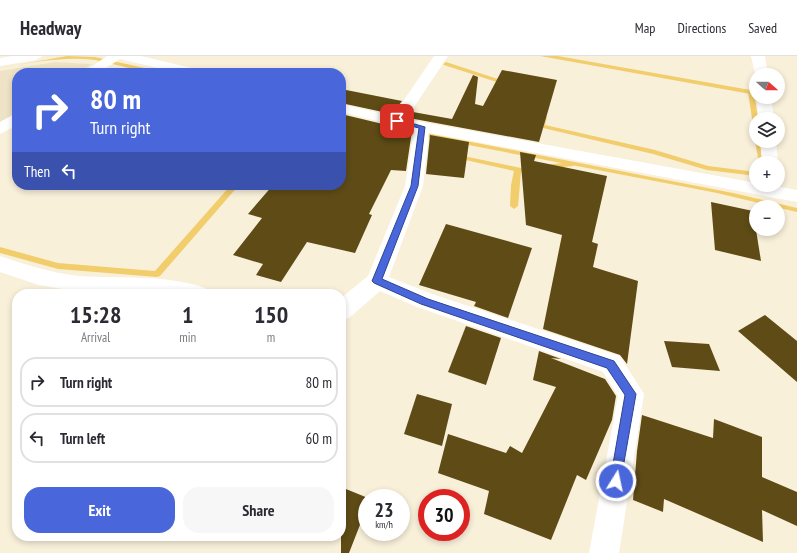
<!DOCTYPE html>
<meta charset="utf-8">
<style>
body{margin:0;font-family:"PT Sans Narrow",sans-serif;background:#f7f7f7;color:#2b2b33;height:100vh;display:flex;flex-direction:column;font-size:15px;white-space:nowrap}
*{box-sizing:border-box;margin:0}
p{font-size:13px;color:#7c7c81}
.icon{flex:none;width:22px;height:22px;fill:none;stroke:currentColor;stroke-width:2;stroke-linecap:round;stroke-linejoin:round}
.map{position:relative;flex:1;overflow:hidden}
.details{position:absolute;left:12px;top:233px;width:334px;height:252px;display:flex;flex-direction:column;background:#fff;border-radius:16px;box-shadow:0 2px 6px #0003}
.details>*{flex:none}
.top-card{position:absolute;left:12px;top:12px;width:334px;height:122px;border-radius:16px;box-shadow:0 2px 6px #0003;background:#4967da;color:#fff;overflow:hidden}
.needle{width:26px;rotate:111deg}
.fabs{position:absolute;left:749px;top:12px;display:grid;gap:8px}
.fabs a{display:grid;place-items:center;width:36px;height:36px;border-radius:50%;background:#fff;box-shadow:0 2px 6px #0003;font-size:20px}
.speed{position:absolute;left:358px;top:433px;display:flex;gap:8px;font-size:20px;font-weight:700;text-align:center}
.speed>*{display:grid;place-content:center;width:52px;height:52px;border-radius:50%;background:#fff;box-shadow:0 2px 6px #0003;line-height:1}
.speed small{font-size:10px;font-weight:400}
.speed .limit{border:6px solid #d22;background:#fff;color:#111}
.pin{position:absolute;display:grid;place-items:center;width:34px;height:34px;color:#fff;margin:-17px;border-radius:8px;box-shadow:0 2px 6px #0006}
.me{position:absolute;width:44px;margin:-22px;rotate:10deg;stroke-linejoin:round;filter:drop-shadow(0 0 3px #0008)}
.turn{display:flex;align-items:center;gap:14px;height:84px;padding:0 12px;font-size:18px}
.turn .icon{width:52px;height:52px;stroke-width:2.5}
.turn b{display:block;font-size:28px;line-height:34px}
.then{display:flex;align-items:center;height:38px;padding:0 12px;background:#0003;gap:8px;font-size:15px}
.eta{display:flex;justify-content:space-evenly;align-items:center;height:68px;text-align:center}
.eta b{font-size:24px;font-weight:700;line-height:28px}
.primary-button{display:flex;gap:8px;margin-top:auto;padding:8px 12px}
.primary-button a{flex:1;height:46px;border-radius:16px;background:#4967da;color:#fff;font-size:16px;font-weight:700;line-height:46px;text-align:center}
.primary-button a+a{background:#f7f7f7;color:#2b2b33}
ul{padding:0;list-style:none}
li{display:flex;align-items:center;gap:12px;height:50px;margin:0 8px 6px;padding:0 4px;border:2px solid #e1e1e2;border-radius:16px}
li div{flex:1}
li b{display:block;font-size:15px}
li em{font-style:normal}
header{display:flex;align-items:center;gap:24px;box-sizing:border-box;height:56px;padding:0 20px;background:#fff;border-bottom:1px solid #e1e1e2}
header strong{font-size:19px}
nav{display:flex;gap:22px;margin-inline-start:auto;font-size:14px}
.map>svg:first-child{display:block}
.built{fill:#eee3c6}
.water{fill:#f2cd6c}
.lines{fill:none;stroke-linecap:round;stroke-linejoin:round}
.stream{fill:#f2cd6c;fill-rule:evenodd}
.building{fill:#5e4b16}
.minor{fill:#fff;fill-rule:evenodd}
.route{fill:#4967da;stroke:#2f438e}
</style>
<header>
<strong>Headway</strong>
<nav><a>Map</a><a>Directions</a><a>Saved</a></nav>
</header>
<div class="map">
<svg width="797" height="497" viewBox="0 0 797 497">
<rect width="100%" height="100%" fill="#f9f0da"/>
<path class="built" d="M55,6L91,8L80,17H17V56L0,66V15Z"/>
<g class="water">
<path d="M67,0L95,1L167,17C142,17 120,9 95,4C63,0 31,7 0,12Z"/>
<path d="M540,0H558L756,35V39Z"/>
<path d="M354,63L733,137L797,152V156L717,137L396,75Z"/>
</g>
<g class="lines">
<g class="stream">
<path d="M446,6L510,27L511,28L506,29L444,9L443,8Z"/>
<path d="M751,34L754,36L758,63H756V71L753,69L748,36Z"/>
<path d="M544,59L547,61L545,69L655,94L708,110L756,116V120L707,114L653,98L539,71L538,70L541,61Z"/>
<path d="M756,84V85H761L765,107H759L755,85Z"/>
<path d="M454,98L521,112L532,110L536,112L534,114L521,116L518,150L514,153L510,150L511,129L514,115L452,101V99Z"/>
<path d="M571,106L574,108L573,110L545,113L542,111L545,109Z"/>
<path d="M231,129H239L160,220L157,221L58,213L0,197V191L58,207L155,215Z"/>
</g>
</g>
<g class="building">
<path d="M502,14L557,24L539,86L409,62L413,56L452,63L473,19L478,21L475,48L483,50Z"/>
<path d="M341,33L402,45L392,58L341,47Z"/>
<path d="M341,58L412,75L406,115L391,114L369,158L372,159L355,197L307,186L281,226L256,219L263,208L233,199L262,162L248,158L273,129H341Z"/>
<path d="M430,79L469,86L464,122L426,118Z"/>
<path d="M520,96L536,99L534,105L607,120L592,186L598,188L593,211L638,225L627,308L620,299L543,273L562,179L526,169Z"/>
<path d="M711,146L753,155L761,205L715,194Z"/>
<path d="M446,168L532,192L508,262L474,250L476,246L419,229Z"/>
<path d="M765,259L797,285V326L738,275Z"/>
<path d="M466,270L501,282L486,329L448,316Z"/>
<path d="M664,285L709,288L720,315L672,311Z"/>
<path d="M539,295L561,303L551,302L605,323L616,340L612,364L586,424L577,419L551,484L484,458L489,435L438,417L448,378L506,397L510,390L522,397L556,331L533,324Z"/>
<path d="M417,338L452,348L442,390L404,378Z"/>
<path d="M642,359L713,382L714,363L762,381V421L797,436V470L762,454L763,486L664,443L663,456L633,444L637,395Z"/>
<path d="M341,431L368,442H367V451L349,497H341Z"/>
</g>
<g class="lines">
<g class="minor">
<path d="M12,0H43L36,4L0,10V2Z"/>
<path d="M107,0H141L200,14L202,17H178L120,3L98,17H82Z"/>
<path d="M434,0H448L406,63L756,127V129H770L797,134V146L429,77L423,130L389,221L432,238L620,300L644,338L619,497H589L618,340L603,316L417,251L380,235L349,262L341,264V242L368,220L405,130L414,74L341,56V48L393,60Z"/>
<path d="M751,0H765L768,19H756V22Z"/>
<path d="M757,41H771L774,63H758Z"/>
<path d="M17,57V69L0,78V66Z"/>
<path d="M760,85H776L778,107V108L762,107Z"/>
<path d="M0,200C26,209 52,217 80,220C122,223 164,218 205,232L208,238L80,236L39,229L0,216Z"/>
</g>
</g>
<path class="route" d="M397,63L425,71L418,130L382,223L428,243L614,305L636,338L620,429L616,431L612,429L610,425L625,339L607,312L421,248L374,227L372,225L411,130L419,72L395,66V64Z"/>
</svg>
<div class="fabs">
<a><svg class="needle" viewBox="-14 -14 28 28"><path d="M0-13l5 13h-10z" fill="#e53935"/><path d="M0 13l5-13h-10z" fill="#7c7c81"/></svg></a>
<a><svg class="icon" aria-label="layers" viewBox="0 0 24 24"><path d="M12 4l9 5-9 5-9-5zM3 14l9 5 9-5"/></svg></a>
<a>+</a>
<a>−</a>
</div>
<div class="speed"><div>23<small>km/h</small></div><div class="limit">30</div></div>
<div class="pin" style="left:397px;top:65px;background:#d93025"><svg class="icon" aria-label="arrive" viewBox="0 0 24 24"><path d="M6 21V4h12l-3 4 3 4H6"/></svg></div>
<svg class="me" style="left:616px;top:425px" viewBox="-20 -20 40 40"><circle r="17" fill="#4967da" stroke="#fff" stroke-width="3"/><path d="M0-11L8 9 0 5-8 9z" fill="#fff"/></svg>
<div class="top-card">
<div class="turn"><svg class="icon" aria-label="right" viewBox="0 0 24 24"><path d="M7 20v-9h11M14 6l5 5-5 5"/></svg><div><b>80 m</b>Turn right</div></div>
<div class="then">Then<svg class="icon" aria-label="left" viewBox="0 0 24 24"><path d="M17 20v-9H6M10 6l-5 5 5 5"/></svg></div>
</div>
<section class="details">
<div class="eta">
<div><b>15:28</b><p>Arrival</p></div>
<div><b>1</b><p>min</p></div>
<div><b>150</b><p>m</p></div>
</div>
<ul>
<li><svg class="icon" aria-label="right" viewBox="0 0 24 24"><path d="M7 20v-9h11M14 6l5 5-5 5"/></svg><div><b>Turn right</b></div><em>80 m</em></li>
<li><svg class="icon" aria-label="left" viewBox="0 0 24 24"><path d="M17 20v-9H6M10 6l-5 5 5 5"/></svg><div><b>Turn left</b></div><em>60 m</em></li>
</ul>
<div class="primary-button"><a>Exit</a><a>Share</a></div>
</section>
</div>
